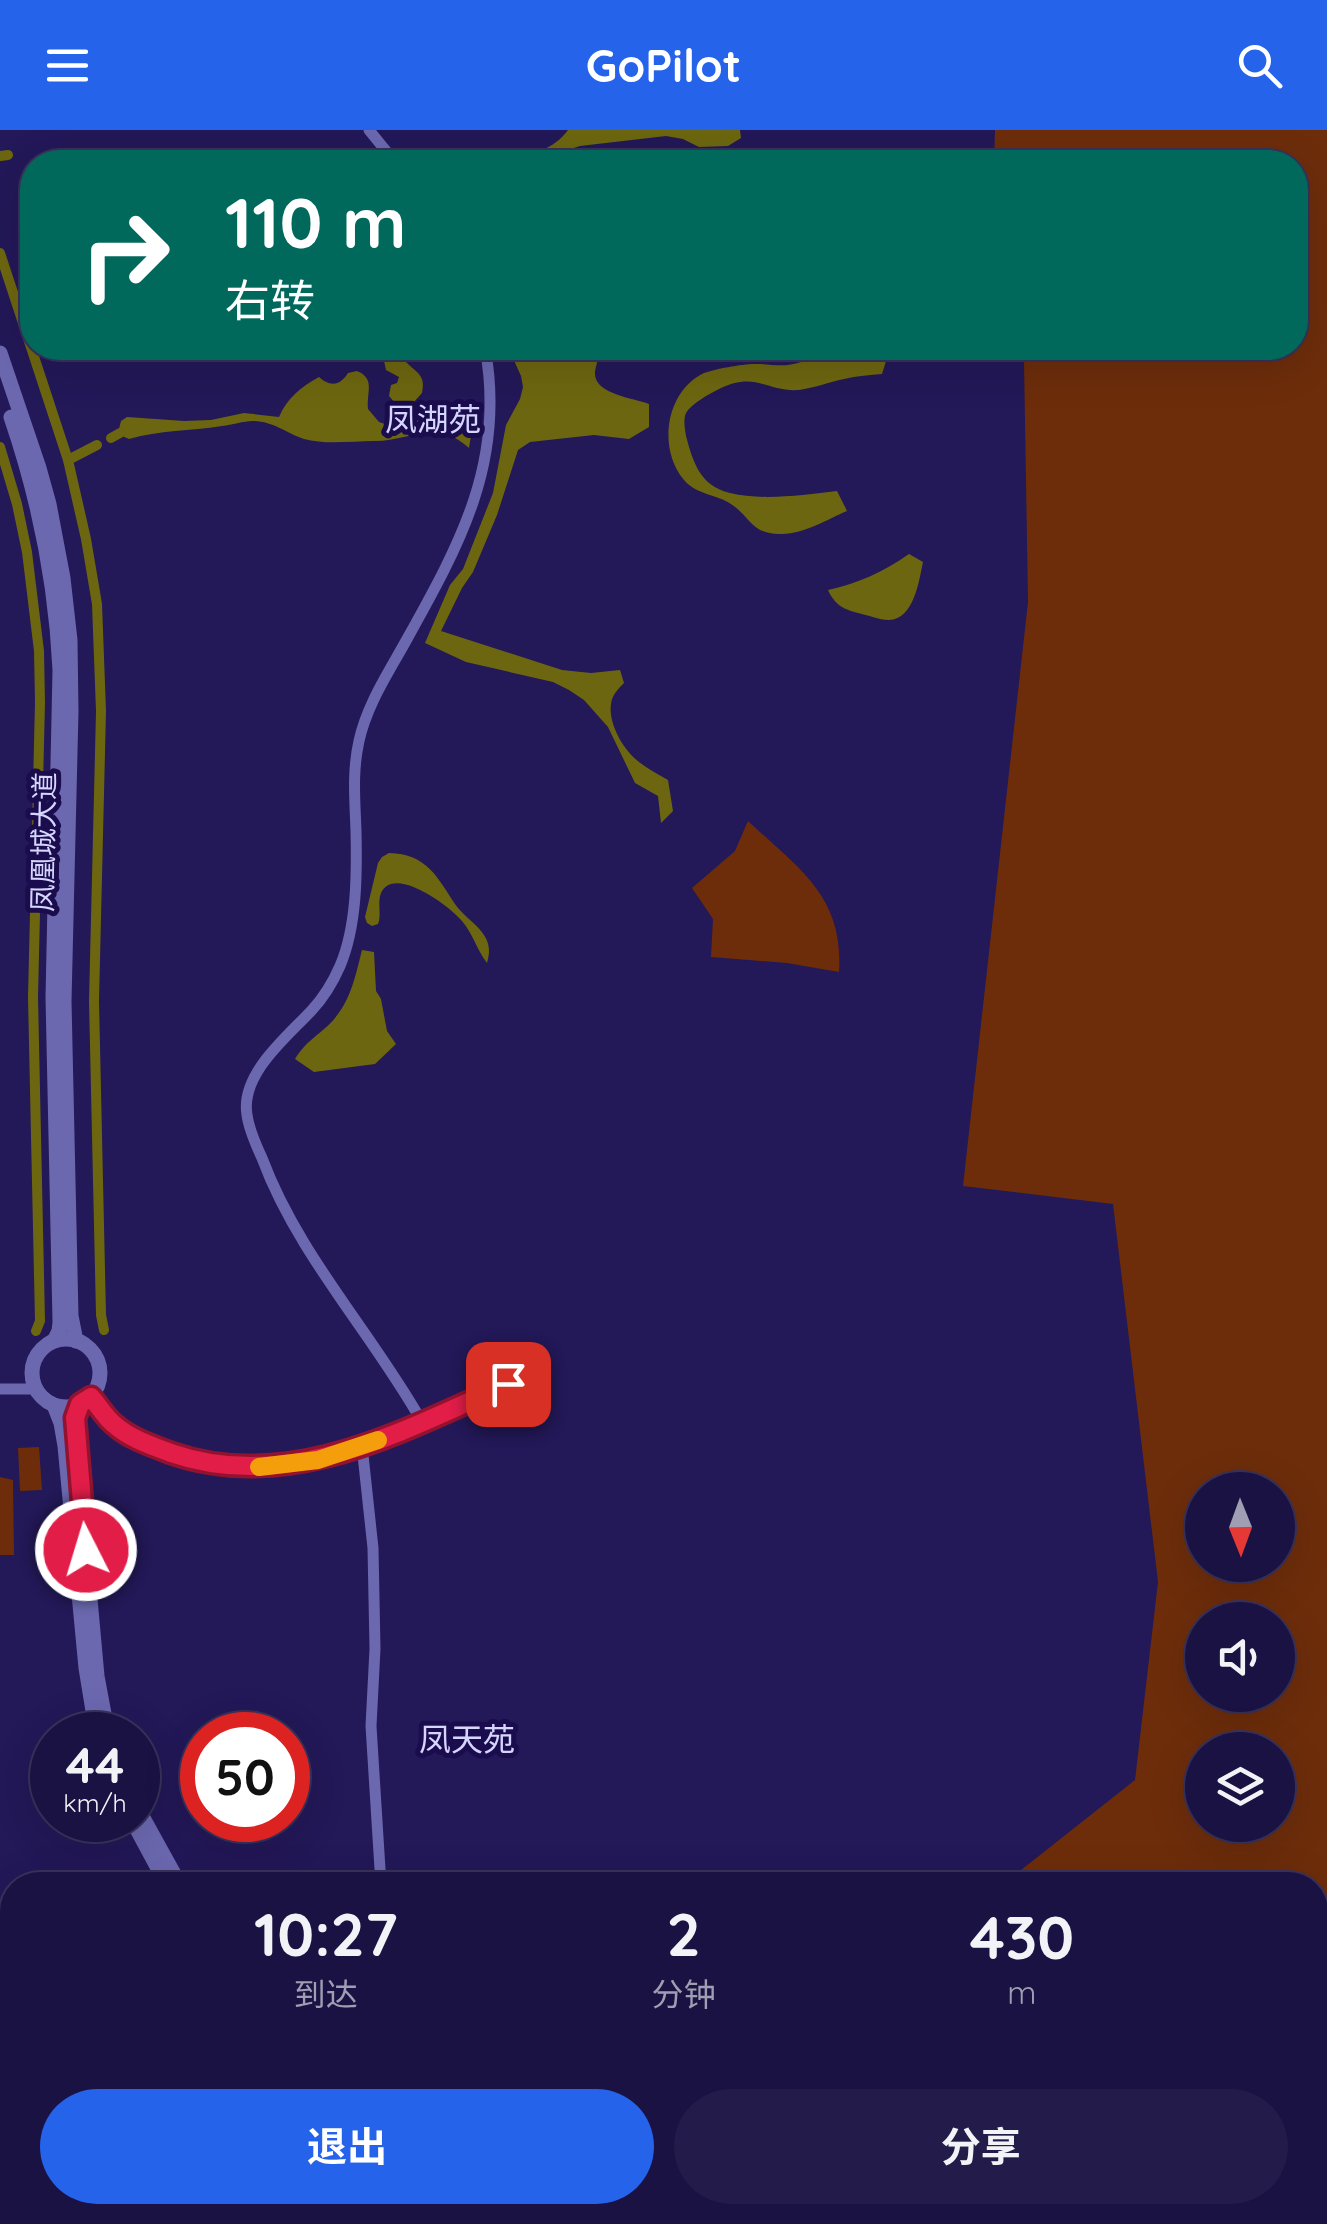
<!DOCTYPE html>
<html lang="zh">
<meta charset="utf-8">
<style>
body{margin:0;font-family:Quicksand,"Noto Sans SC",sans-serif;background:#231b49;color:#f1f3f6;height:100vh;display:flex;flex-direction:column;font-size:38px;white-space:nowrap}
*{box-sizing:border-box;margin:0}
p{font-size:32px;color:#9f9eb2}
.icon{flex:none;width:55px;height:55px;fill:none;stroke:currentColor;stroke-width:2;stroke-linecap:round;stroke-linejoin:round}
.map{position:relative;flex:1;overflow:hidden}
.details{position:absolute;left:0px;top:1742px;width:1328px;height:352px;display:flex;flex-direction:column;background:#1a1242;border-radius:40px 40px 0 0;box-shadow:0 10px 40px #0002,0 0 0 2px #38325b}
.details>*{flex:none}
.top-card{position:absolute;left:20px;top:20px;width:1288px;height:210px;border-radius:40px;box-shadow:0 10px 40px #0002,0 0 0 2px #38325b;background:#00695c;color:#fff;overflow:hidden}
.needle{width:65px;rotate:179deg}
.fabs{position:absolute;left:1185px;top:1342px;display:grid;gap:20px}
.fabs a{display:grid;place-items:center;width:110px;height:110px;border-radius:50%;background:#1a1242;box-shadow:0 10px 40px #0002,0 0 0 2px #38325b;font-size:50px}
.speed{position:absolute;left:30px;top:1582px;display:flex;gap:20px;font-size:50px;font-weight:700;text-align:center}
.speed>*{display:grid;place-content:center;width:130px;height:130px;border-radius:50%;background:#1a1242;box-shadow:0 10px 40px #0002,0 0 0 2px #38325b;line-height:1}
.speed small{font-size:25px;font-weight:400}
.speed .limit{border:15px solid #d22;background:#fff;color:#111}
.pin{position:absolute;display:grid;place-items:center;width:85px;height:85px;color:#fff;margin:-42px;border-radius:20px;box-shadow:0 5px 15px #0006}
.me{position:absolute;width:110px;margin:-55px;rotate:355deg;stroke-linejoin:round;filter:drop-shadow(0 0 8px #0008)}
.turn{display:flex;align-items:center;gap:35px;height:210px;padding:0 40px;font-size:45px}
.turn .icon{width:130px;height:130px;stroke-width:2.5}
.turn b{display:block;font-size:70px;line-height:85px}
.eta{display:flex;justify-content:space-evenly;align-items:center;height:170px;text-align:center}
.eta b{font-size:60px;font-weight:700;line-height:70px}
.primary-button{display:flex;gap:20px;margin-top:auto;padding:20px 40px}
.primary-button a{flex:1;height:115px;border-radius:60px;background:#2563eb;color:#fff;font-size:40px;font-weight:700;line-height:115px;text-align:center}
.primary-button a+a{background:#231b49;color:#f1f3f6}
header{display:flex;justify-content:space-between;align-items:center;height:130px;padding:0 40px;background:#2563eb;color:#fff;font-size:45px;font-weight:700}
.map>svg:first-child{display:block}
.green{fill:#6d2d0b;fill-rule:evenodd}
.water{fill:#6d6610}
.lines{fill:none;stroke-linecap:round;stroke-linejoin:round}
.canal{stroke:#6d6610;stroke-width:10}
.minor{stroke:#6b68b0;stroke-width:11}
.secondary{stroke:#6b68b0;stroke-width:15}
.route-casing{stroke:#92132f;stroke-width:25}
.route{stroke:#e11d48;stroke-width:18}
.slow{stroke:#f59e0b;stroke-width:18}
.labels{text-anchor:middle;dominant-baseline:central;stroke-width:10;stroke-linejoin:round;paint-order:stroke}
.street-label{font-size:28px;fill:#d5d6fe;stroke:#1b0c4d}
.quarter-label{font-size:32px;fill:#d5d6fe;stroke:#1b0c4d}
</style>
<header><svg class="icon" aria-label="menu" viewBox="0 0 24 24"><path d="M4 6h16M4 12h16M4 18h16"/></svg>GoPilot<svg class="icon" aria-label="search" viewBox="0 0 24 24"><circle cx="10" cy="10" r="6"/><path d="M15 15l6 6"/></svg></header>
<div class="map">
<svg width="1327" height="2094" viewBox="0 0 1327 2094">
<rect width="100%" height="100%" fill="#231858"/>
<g class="green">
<path d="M995,0H1327V2094H737L703,2083L1315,2082V1755H1002L1135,1650L1158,1452L1113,1074L963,1056L1028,472L1024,231L968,224L970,218H1295V32H994ZM1202,1360H1278V1435H1202ZM1202,1490H1278V1565H1202ZM1202,1620H1278V1695H1202Z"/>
<path d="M748,691C799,739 844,766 839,842L787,833L711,827L713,789L692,758L735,721Z"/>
<path d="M39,1317L42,1360L20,1361L18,1318Z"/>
<path d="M0,1347L13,1350L14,1425H0Z"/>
</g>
<g class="water">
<path d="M568,0H740L741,8L728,16L699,17L683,9L666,6L580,16L531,32H504C528,25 553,21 568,0Z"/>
<path d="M516,218H536L552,223H562L574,218H600C600,226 596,234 595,242C593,264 633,268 649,274V297L629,309L594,305L530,312L518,320L497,385L473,442L462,458L441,501L562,540L591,543L620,540L624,553C618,559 612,565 611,574C608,594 624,621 639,632C648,639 658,644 668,650L673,681L661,693L658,666L635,653L608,597L584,570L569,560L553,552L466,532L425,513L450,455L463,439L493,363L506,295L520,269L523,257L521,246L512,226Z"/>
<path d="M847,218L868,220L887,228L882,244C870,245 857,246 844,249C829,252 814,258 799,260C766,262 756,240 717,260C708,265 692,273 686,283C683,290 685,299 686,306C693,332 700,356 730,363C763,371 803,365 837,361L847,381C828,389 804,404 782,404C751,405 751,387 731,374C716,364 697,365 684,350C657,318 666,261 704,243C714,239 747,233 757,234C768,234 777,236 788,235C809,232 827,221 847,218Z"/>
<path d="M395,222C407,228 397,222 406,232C417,243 426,245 422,263L412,274H396L389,266L391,255L397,253L399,247L386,240L384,231L386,226Z"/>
<path d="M357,241C376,249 366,262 368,279L379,292C398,300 408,289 426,284C442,279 458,283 474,287L469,318C433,286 415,311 374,311C352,311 325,315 304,309C286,303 273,291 253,291C243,291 232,295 222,296C190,301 160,300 129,309L122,306L119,299L121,291L127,287L184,291L211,290L244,283L279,287C287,268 301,257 319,247C330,257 340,256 348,243Z"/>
<path d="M909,424L923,432C919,451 914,489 889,490C879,490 868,485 858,483C843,479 835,475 828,460C859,453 883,442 909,424Z"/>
<path d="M389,723C427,724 437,747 455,774C469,794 497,803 487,833C477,820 473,804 462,791C451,777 394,734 381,763C377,773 382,785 378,794L372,796L367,793L365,787L378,733L382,727Z"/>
<path d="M362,820L374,822L376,861L381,869L387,901L396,914L375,934L314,942L295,929C307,909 322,904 335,888C351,869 356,844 362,820Z"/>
</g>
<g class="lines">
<g class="canal">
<path d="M0,26L8,25"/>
<path d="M0,123L68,330L86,409L97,474L101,581L94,871L101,1185L104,1200"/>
<path d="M111,308L120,303"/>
<path d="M0,317L17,374L27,422L39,521L40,572L33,867L40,1191L36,1201"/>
<path d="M68,330L97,315"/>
</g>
<g class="minor">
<path d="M369,0L395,32"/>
<path d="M0,1259H34"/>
<path d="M91,1267C99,1276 106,1288 116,1296C130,1309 153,1316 171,1322C297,1367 421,1293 534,1243"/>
<path d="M422,1292C372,1203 298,1125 262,1028C256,1015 249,1000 247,985C240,944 287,907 312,880C324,867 333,852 340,836C357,796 357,744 356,701C355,671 352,642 359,611C367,574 389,542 407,509C460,414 506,331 485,218"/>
<path d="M362,1316L373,1418L375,1519L371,1596L381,1755"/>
<path d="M0,1942L12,1944"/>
<path d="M118,2094L119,2082"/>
<path d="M384,2094L385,2082"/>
</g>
<g class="secondary">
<path d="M0,223L39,338L49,374L63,448L70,510L71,581L64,871L71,1186L76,1211"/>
<path d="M11,287C39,369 56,453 60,540L53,867L60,1192L59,1201L54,1211"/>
<circle cx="66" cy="1243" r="34"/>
<path d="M80,1274L75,1288L76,1316L97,1546L108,1605"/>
<path d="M54,1275L61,1293L65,1316L86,1538L97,1605"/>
<path d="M138,1679L180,1755"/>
<path d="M132,1690L167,1755"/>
<path d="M183,2094V2082"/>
<path d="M194,2094L195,2082"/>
</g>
</g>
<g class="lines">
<g class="route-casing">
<path id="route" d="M86,1420L75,1288L80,1274L91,1267C99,1276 106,1289 116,1296C131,1309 153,1316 171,1323C289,1364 402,1301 508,1254"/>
</g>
<use href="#route" class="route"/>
<path class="slow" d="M259,1337L318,1330L378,1310"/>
</g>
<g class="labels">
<g class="street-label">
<text transform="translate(43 712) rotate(-89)">凤凰城大道</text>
</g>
<g class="quarter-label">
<text x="433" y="289">凤湖苑</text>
<text x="467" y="1609">凤天苑</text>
</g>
</g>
</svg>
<div class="fabs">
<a><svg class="needle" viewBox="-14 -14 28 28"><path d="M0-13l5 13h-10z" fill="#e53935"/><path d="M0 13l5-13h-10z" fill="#9f9eb2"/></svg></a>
<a><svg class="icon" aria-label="sound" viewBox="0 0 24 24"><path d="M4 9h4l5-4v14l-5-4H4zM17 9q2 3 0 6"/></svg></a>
<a><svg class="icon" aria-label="layers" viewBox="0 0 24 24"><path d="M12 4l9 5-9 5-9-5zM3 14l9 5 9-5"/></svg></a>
</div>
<div class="speed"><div>44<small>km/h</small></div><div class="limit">50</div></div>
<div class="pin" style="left:508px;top:1254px;background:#d93025"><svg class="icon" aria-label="arrive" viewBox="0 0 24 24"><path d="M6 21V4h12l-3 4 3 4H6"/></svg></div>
<svg class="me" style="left:86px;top:1420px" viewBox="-20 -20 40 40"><circle r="17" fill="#e11d48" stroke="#fff" stroke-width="3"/><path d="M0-11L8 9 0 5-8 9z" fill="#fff"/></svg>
<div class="top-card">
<div class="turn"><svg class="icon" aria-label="right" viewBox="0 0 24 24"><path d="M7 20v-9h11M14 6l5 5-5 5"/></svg><div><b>110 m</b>右转</div></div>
</div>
<section class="details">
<div class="eta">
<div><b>10:27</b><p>到达</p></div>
<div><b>2</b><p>分钟</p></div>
<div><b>430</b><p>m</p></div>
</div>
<div class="primary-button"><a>退出</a><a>分享</a></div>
</section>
</div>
